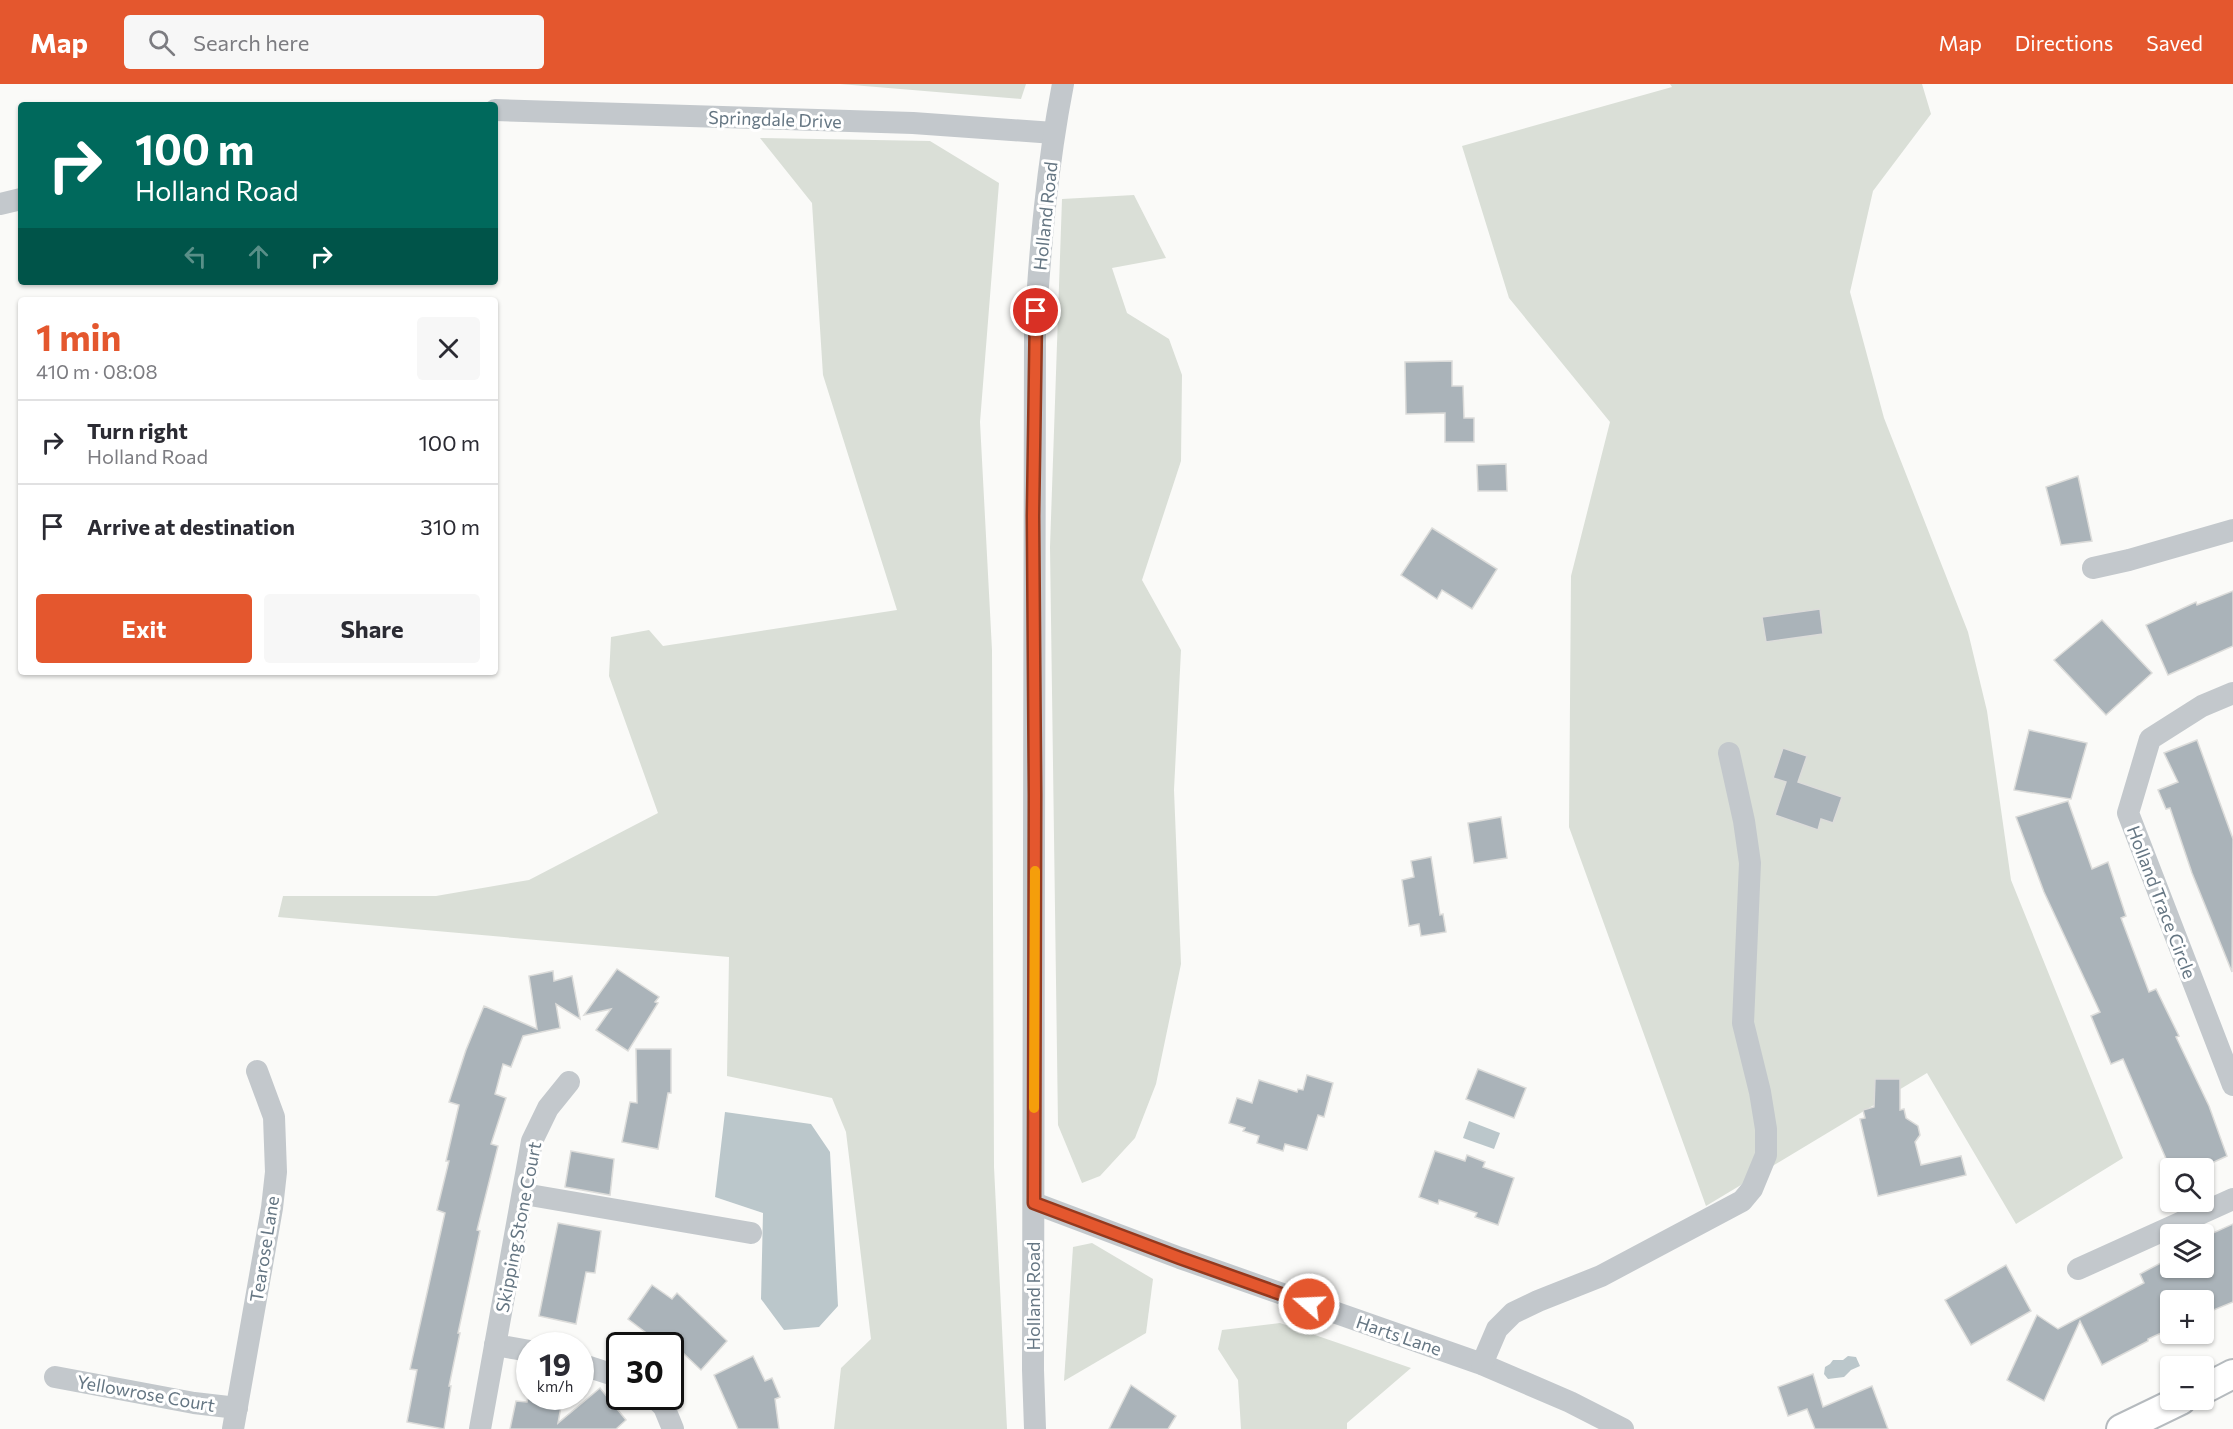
<!DOCTYPE html>
<meta charset="utf-8">
<style>
body{margin:0;font-family:Commissioner,sans-serif;background:#f7f7f7;color:#2b2b33;height:100vh;display:flex;flex-direction:column;font-size:22px;white-space:nowrap}
*{box-sizing:border-box;margin:0}
p{font-size:20px;color:#7c7c81}
.icon{flex:none;width:33px;height:33px;fill:none;stroke:currentColor;stroke-width:2;stroke-linecap:round;stroke-linejoin:round}
.map{position:relative;flex:1;overflow:hidden}
.drawer{position:absolute;left:18px;top:213px;width:480px;height:378px;display:flex;flex-direction:column;background:#fff;border-radius:6px;box-shadow:0 2px 4px #0004}
.drawer>*{flex:none}
.hud{position:absolute;left:18px;top:18px;width:480px;height:183px;border-radius:6px;box-shadow:0 2px 4px #0004;background:#00695c;color:#fff;overflow:hidden}
.tools{position:absolute;left:2160px;top:1074px;display:grid;gap:12px}
.tools a{display:grid;place-items:center;width:54px;height:54px;border-radius:6px;background:#fff;box-shadow:0 2px 4px #0004;font-size:30px}
.speed{position:absolute;left:516px;top:1248px;display:flex;gap:12px;font-size:30px;font-weight:700;text-align:center}
.speed>*{display:grid;place-content:center;width:78px;height:78px;border-radius:50%;background:#fff;box-shadow:0 2px 4px #0004;line-height:1}
.speed small{font-size:15px;font-weight:400}
.speed .limit{border:3px solid #111;border-radius:9px;background:#fff;color:#111}
.pin{position:absolute;display:grid;place-items:center;width:51px;height:51px;color:#fff;margin:-26px;border:3px solid #fff;border-radius:50%;box-shadow:0 2px 6px #0007}
.me{position:absolute;width:66px;margin:-33px;rotate:289deg;stroke-linejoin:round;filter:drop-shadow(0 0 4px #0008)}
.turn{display:flex;align-items:center;gap:21px;height:126px;padding:0 18px;font-size:27px}
.turn .icon{width:78px;height:78px;stroke-width:2.5}
.turn b{display:block;font-size:42px;line-height:51px}
.lanes{display:flex;align-items:center;height:57px;padding:0 18px;background:#0003;justify-content:center;gap:30px;direction:ltr}
.lanes .off{opacity:.35}
.round{display:grid;place-items:center;flex:none;width:63px;height:63px;border-radius:6px;background:#f7f7f7}
.overview{display:flex;align-items:center;justify-content:space-between;height:102px;padding:0 18px}
h1{font-size:36px;font-weight:700;line-height:45px;color:#e4572e}
.button{display:flex;gap:12px;margin-top:auto;padding:12px 18px}
.button a{flex:1;height:69px;border-radius:6px;background:#e4572e;color:#fff;font-size:24px;font-weight:700;line-height:69px;text-align:center}
.button a+a{background:#f7f7f7;color:#2b2b33}
ul{padding:0;list-style:none}
li{display:flex;align-items:center;gap:18px;height:84px;padding:0 18px;border-top:2px solid #e1e1e2}
li div{flex:1}
li b{display:block;font-size:22px}
li em{font-style:normal}
header{display:flex;align-items:center;gap:36px;box-sizing:border-box;height:84px;padding:0 30px;background:#e4572e;color:#fff}
header strong{font-size:28px}
nav{display:flex;gap:33px;margin-inline-start:auto;font-size:21px}
.search{width:420px;height:54px;background:#f7f7f7;display:flex;align-items:center;gap:15px;box-sizing:border-box;padding:0 21px;border-radius:6px;color:#7c7c81;font-size:22px}
.map>svg:first-child{display:block}
.green{fill:#dadfd7}
.water{fill:#bbc7cb}
.building{fill:#aab3b9;stroke:#dcdcda;stroke-width:1.5}
.lines{fill:none;stroke-linecap:round;stroke-linejoin:round}
.major-casing{stroke:#b5babe;stroke-width:32}
.minor{stroke:#c3c8cc;stroke-width:22}
.major{stroke:#fff;stroke-width:28}
.route-casing{stroke:#94391e;stroke-width:15}
.route{stroke:#e4572e;stroke-width:10}
.slow{stroke:#f59e0b;stroke-width:10}
.labels{text-anchor:middle;dominant-baseline:central;stroke-width:6;stroke-linejoin:round;paint-order:stroke}
.street-label{font-size:18px;fill:#657683;stroke:#fff}
</style>
<header>
<strong>Map</strong>
<div class="search"><svg class="icon" aria-label="search" viewBox="0 0 24 24"><circle cx="10" cy="10" r="6"/><path d="M15 15l6 6"/></svg>Search here</div>
<nav><a>Map</a><a>Directions</a><a>Saved</a></nav>
</header>
<div class="map">
<svg width="2233" height="1345" viewBox="0 0 2233 1345">
<rect width="100%" height="100%" fill="#fafaf8"/>
<g class="green">
<path d="M840,0H1026L1021,15Z"/>
<path d="M1670,0H1922L1931,30L1873,107L1850,208L1884,334L1968,548L1987,627L2011,796L2123,1074L2016,1140L1927,989L1706,1122L1569,743L1571,492L1610,338L1509,214L1462,62L1672,3Z"/>
<path d="M760,54L930,57L999,99L980,338L992,566L994,1083L1007,1345H834L841,1284L871,1255L846,1048L832,1014L727,992L729,873L278,833L283,812H436L529,796L658,729L609,592L611,553L649,546L663,562L897,526L823,291L812,119Z"/>
<path d="M1134,111L1166,174L1112,184L1127,229L1169,255L1182,291L1181,377L1142,496L1181,566L1174,706L1181,880L1156,1000L1135,1054L1100,1092L1082,1099L1058,1041L1050,463L1062,115Z"/>
<path d="M1092,1159L1153,1195L1146,1249L1064,1297L1073,1163Z"/>
<path d="M1280,1239L1411,1284L1347,1339V1345H1241L1238,1296L1218,1265L1222,1246Z"/>
</g>
<g class="water">
<path d="M725,1028L811,1040L830,1068L838,1222L819,1243L784,1246L761,1215L763,1129L715,1113Z"/>
<path d="M1469,1037L1500,1049L1494,1065L1463,1054Z"/>
<path d="M1848,1272L1856,1273L1860,1282L1851,1286L1844,1293L1828,1295L1824,1290L1825,1283L1830,1280L1833,1276H1843Z"/>
</g>
<g class="building">
<path d="M1452,277V302H1463L1464,334H1474V358H1445V329L1406,330L1405,278Z"/>
<path d="M1506,380L1507,407H1478L1477,381Z"/>
<path d="M2078,392L2092,457L2061,461L2046,403Z"/>
<path d="M1432,444L1497,485L1472,525L1442,506L1437,515L1401,491Z"/>
<path d="M2233,507V562L2168,591L2146,541L2196,518L2197,521Z"/>
<path d="M1820,525L1823,550L1766,558L1762,533Z"/>
<path d="M2102,536L2152,589L2106,631L2054,576Z"/>
<path d="M2029,646L2087,659L2071,715L2014,706Z"/>
<path d="M2197,656L2233,755L2232,888L2192,789L2170,724L2166,725L2158,706L2178,698L2164,669Z"/>
<path d="M1783,664L1807,672L1798,698L1842,713L1833,739L1821,735L1818,746L1775,731L1786,698L1773,694Z"/>
<path d="M2068,717L2092,785L2108,778L2126,832L2121,834L2149,908L2156,905L2179,952L2176,953L2209,1022L2227,1072L2201,1084H2170L2123,975L2111,980L2091,932L2100,928L2044,808L2016,733Z"/>
<path d="M1501,733L1507,774L1474,779L1468,739Z"/>
<path d="M1431,773L1440,831L1443,830L1446,848L1421,852L1419,840L1409,842L1402,796L1414,793L1411,777Z"/>
<path d="M617,885L659,913L655,918L658,919L628,967L596,946L611,925L584,931Z"/>
<path d="M553,887L554,897L572,892L580,935L556,920L560,944L523,952L511,983L503,980L495,1010L506,1014L491,1060L498,1062L477,1146L480,1147L458,1249H460L449,1302H451L444,1345L407,1338L417,1286L410,1285L445,1129L437,1126L449,1077H446L459,1021L449,1018L466,966L484,922L537,945L529,892Z"/>
<path d="M636,965H671V1009H668L658,1065L622,1058L630,1018L637,1019Z"/>
<path d="M1478,985L1526,1004L1514,1034L1466,1015Z"/>
<path d="M1307,991L1333,999L1324,1033L1318,1031L1307,1066L1285,1060L1283,1067L1257,1059L1259,1052L1243,1047L1245,1044L1229,1039L1237,1014L1252,1019L1259,996L1297,1008L1298,1005L1303,1006Z"/>
<path d="M1875,995H1900V1026L1904,1025L1906,1034L1918,1042L1920,1051L1915,1058L1921,1081L1961,1072L1966,1091L1878,1112L1860,1035L1865,1034L1863,1026L1874,1023Z"/>
<path d="M571,1067L614,1075L610,1111L565,1103Z"/>
<path d="M1435,1067L1465,1077L1467,1071L1485,1078L1483,1083L1514,1094L1498,1141L1475,1133L1477,1129L1439,1116L1438,1120L1419,1113Z"/>
<path d="M558,1139L601,1147L595,1189L586,1188L576,1240L539,1232Z"/>
<path d="M2233,1140V1218L2204,1230V1216H2170V1245L2148,1255V1257L2102,1281L2080,1237L2044,1317L2007,1296L2037,1231L2058,1245L2144,1199L2140,1190L2170,1174V1184H2204V1153Z"/>
<path d="M2006,1181L2031,1227L1971,1261L1945,1216Z"/>
<path d="M652,1201L672,1215L677,1209L727,1257L701,1286L666,1253L661,1260L628,1235Z"/>
<path d="M753,1272L765,1297L772,1294L780,1313L775,1315L779,1345H738L714,1291Z"/>
<path d="M1813,1290L1823,1323L1872,1302L1888,1345H1815L1807,1325L1788,1332L1778,1303Z"/>
<path d="M1131,1301L1176,1332L1168,1345H1109Z"/>
<path d="M600,1304L626,1336L616,1345H510L516,1317L527,1318L528,1312H563L558,1339Z"/>
</g>
<g class="lines">
<g class="major-casing">
<g id="major">
<path d="M2204,1305L2233,1290"/>
<path d="M2121,1345L2181,1316"/>
</g>
</g>
<g class="minor">
<path d="M495,26L913,39L1054,49"/>
<path d="M0,120L21,115"/>
<path d="M2093,484L2129,476L2233,446"/>
<path d="M2233,609L2202,622L2150,655L2128,729L2233,1001"/>
<path d="M524,1110L751,1149"/>
<path d="M1034,1119L1180,1174L1479,1279L1570,1318L1623,1345"/>
<path d="M2078,1185L2233,1115"/>
<path d="M495,1261L530,1267"/>
<path d="M580,1280L620,1293"/>
<path d="M1482,1280L1497,1245L1513,1229L1538,1217L1601,1192L1742,1117L1752,1105L1766,1071V1045L1760,1008L1743,939L1750,779L1744,737L1729,669"/>
<path d="M55,1293L194,1319L237,1324"/>
<path d="M653,1312L664,1323L673,1345"/>
<path d="M233,1345L272,1124L276,1088L274,1033L257,987"/>
<path d="M480,1345L532,1057L548,1024L569,998"/>
<path d="M1035,1345L1033,1286L1035,248C1040,165 1047,82 1063,0"/>
</g>
<use href="#major" class="major"/>
</g>
<g class="lines">
<g class="route-casing">
<path id="route" d="M1036,227L1033,432L1035,711L1034,1119L1180,1174L1309,1220"/>
</g>
<use href="#route" class="route"/>
<path class="slow" d="M1034,1024L1035,787"/>
</g>
<g class="labels">
<g class="street-label">
<text transform="translate(775 35) rotate(2)">Springdale Drive</text>
<text transform="translate(1045 132) rotate(-84)">Holland Road</text>
<text transform="translate(2162 818) rotate(69)">Holland Trace Circle</text>
<text transform="translate(518 1143) rotate(-79)">Skipping Stone Court</text>
<text transform="translate(264 1165) rotate(-81)">Tearose Lane</text>
<text transform="translate(1033 1212) rotate(-90)">Holland Road</text>
<text transform="translate(1399 1251) rotate(19)">Harts Lane</text>
<text transform="translate(146 1309) rotate(10)">Yellowrose Court</text>
</g>
</g>
</svg>
<div class="tools">
<a><svg class="icon" aria-label="search" viewBox="0 0 24 24"><circle cx="10" cy="10" r="6"/><path d="M15 15l6 6"/></svg></a>
<a><svg class="icon" aria-label="layers" viewBox="0 0 24 24"><path d="M12 4l9 5-9 5-9-5zM3 14l9 5 9-5"/></svg></a>
<a>+</a>
<a>−</a>
</div>
<div class="speed"><div>19<small>km/h</small></div><div class="limit">30</div></div>
<div class="pin" style="left:1036px;top:227px;background:#d93025"><svg class="icon" aria-label="arrive" viewBox="0 0 24 24"><path d="M6 21V4h12l-3 4 3 4H6"/></svg></div>
<svg class="me" style="left:1309px;top:1220px" viewBox="-20 -20 40 40"><circle r="17" fill="#e4572e" stroke="#fff" stroke-width="3"/><path d="M0-11L8 9 0 5-8 9z" fill="#fff"/></svg>
<div class="hud">
<div class="turn"><svg class="icon" aria-label="right" viewBox="0 0 24 24"><path d="M7 20v-9h11M14 6l5 5-5 5"/></svg><div><b>100 m</b>Holland Road</div></div>
<div class="lanes"><svg class="icon off" aria-label="left" viewBox="0 0 24 24"><path d="M17 20v-9H6M10 6l-5 5 5 5"/></svg><svg class="icon off" aria-label="ahead" viewBox="0 0 24 24"><path d="M12 20V5M6 11l6-6 6 6"/></svg><svg class="icon" aria-label="right" viewBox="0 0 24 24"><path d="M7 20v-9h11M14 6l5 5-5 5"/></svg></div>
</div>
<section class="drawer">
<div class="overview"><div><h1>1 min</h1><p>410 m · 08:08</p></div><a class="round"><svg class="icon" aria-label="close" viewBox="0 0 24 24"><path d="M6 6l12 12M18 6L6 18"/></svg></a></div>
<ul>
<li><svg class="icon" aria-label="right" viewBox="0 0 24 24"><path d="M7 20v-9h11M14 6l5 5-5 5"/></svg><div><b>Turn right</b><p>Holland Road</p></div><em>100 m</em></li>
<li><svg class="icon" aria-label="arrive" viewBox="0 0 24 24"><path d="M6 21V4h12l-3 4 3 4H6"/></svg><div><b>Arrive at destination</b></div><em>310 m</em></li>
</ul>
<div class="button"><a>Exit</a><a>Share</a></div>
</section>
</div>
